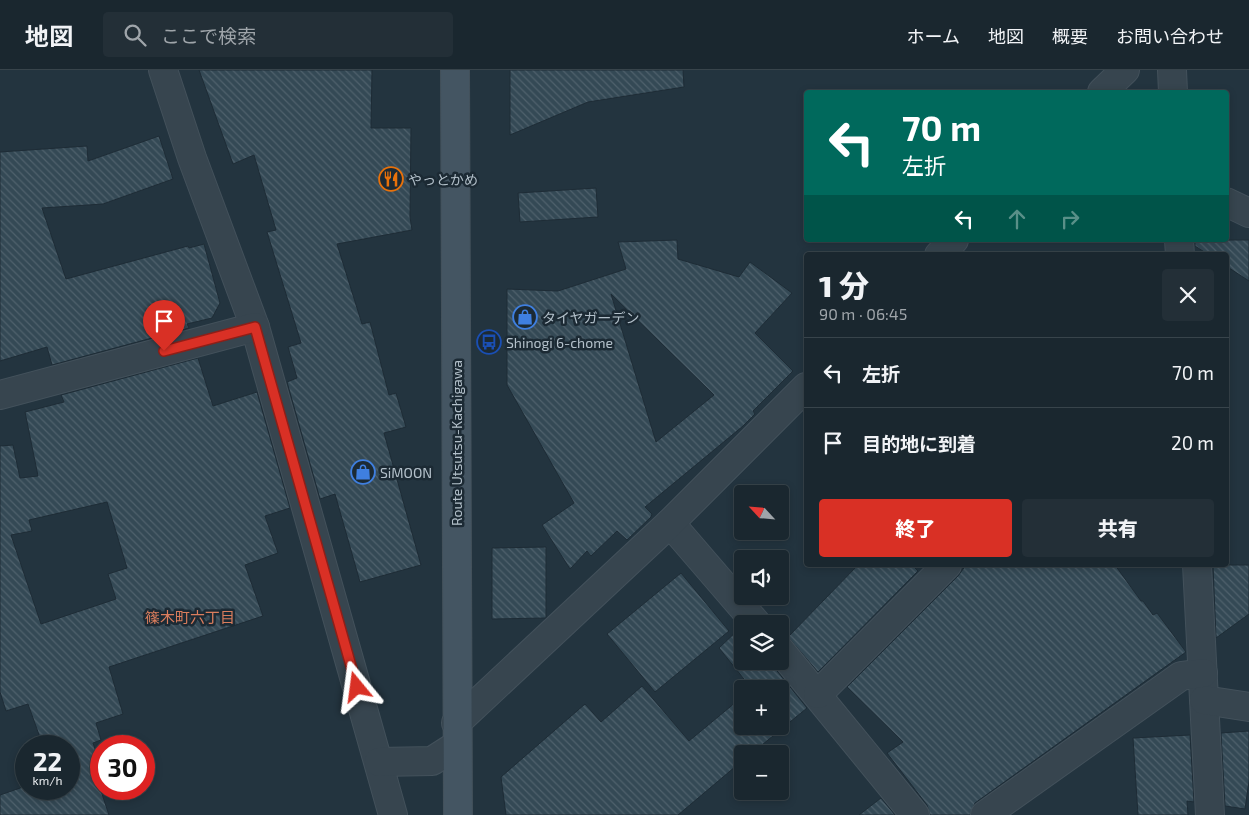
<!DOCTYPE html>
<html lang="ja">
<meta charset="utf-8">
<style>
body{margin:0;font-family:"Exo 2","Noto Sans JP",sans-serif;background:#232f37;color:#f1f3f6;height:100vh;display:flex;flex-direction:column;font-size:19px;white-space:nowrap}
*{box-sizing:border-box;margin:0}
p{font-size:16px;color:#9fa5aa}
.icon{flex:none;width:28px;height:28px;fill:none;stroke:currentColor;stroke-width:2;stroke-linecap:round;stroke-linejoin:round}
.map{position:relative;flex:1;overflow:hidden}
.details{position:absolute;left:804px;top:182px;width:425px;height:315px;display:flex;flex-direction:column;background:#1a272f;border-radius:5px;box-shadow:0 2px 8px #0003,0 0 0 1px #38444b}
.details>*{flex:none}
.banner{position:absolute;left:804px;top:20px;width:425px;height:152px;border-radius:5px;box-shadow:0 2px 8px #0003,0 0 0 1px #38444b;background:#00695c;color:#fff;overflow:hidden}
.needle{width:32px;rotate:296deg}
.controls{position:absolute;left:734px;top:415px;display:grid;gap:10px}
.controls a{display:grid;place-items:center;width:55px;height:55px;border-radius:5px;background:#1a272f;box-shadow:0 2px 8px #0003,0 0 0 1px #38444b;font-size:25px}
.speed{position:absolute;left:15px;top:665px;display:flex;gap:10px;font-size:25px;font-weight:700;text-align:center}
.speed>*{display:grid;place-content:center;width:65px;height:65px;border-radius:50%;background:#1a272f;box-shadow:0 2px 8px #0003,0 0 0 1px #38444b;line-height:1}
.speed small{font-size:12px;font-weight:400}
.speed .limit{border:8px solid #d22;background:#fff;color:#111}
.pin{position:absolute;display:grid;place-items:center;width:42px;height:42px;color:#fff;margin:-51px -21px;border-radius:50% 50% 50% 0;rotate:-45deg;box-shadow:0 0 5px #0007}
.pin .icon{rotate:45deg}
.me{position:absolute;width:55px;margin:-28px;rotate:344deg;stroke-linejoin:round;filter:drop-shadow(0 0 4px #0008)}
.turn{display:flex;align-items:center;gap:18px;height:105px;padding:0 15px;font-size:22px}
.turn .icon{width:65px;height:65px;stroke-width:2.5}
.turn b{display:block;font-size:35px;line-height:42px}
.lanes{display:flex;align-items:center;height:48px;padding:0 15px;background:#0003;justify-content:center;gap:25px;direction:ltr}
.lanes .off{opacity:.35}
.round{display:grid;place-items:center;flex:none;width:52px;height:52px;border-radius:5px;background:#232f37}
.summary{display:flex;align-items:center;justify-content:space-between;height:85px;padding:0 15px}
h1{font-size:30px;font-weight:800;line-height:38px}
.button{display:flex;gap:10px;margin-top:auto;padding:10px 15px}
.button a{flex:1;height:58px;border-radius:5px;background:#d93025;color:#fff;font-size:20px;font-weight:800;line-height:58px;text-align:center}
.button a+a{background:#232f37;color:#f1f3f6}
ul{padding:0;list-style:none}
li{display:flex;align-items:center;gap:15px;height:70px;padding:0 15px;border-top:1px solid #38444b}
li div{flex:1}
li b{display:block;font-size:19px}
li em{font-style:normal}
header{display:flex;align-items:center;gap:30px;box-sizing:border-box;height:70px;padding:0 25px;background:#1a272f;border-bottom:1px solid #38444b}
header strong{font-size:24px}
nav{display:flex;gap:28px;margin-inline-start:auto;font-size:18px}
.search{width:350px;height:45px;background:#232f37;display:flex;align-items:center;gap:12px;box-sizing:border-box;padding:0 18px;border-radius:5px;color:#9fa5aa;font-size:19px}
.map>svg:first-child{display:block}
.building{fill:url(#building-back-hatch);stroke:#1e2c36;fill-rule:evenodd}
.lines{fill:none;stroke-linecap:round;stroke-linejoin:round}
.minor-casing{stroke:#43515b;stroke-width:30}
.secondary-casing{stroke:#43515b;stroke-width:30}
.minor{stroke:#37454f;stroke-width:28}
.secondary{stroke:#445562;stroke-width:28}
.route-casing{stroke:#8d1f18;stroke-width:12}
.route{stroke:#d93025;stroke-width:9}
.labels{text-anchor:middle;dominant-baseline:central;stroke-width:5;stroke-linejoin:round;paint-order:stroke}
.poi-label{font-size:14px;fill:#b3c0ca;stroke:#1c2a34;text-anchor:start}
.street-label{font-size:14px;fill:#b3c0ca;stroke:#1c2a34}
.neighbourhood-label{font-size:15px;fill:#da7d5d;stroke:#1c2a34}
</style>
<header>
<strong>地図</strong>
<div class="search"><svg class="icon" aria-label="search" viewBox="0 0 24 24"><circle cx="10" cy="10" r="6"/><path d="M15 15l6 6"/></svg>ここで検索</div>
<nav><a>ホーム</a><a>地図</a><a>概要</a><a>お問い合わせ</a></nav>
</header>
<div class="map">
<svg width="1249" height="745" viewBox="0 0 1249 745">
<defs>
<pattern id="building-back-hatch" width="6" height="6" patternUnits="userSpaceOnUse" patternTransform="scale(1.25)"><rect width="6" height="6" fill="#344955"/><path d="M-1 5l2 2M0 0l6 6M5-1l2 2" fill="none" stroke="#4f616c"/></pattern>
</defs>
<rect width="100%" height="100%" fill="#23343f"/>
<g class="building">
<path d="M199,0H372L371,58H411L410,147L412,160L337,174L362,254L370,252L389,325L396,323L406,357L384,363L421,495L360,512L335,424L320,429L287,312L297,308L288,277L301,273L267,162L276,160L254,85L233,94Z"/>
<path d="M510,0H683L684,17L588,32L510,65Z"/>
<path d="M159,66L173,109L103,134L42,138L66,209L188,176L189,178L204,174L220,233L212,248L187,254L189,258L52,295L47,277L0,291V82L87,76L88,91Z"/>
<path d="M596,118L598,147L520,152L518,123Z"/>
<path d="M677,170L678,189L739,207L750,192L792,223L755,263L793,301L753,341L755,344L743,356L645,437L652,444L651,447L627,470L617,461L591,486L587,481L570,499L542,455L574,433L507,315V219L558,221L626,199L618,172ZM611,224L714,325L656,372Z"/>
<path d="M1195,170H1249V211L1226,196V185H1209L1195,176Z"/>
<path d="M198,288L213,336L257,322L290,438L265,446L278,483L245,495L263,546L109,597L123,644L96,653L101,670L93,673L101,696V721L109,745H0V725L26,716V719H69V676H43L28,634L6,641L0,622V376L13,375L20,408L38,406L25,342L64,332L61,325ZM107,432L127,498L108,504L116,529L41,554L11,465L32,461L29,450Z"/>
<path d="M546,477V548L492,549V478Z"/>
<path d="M858,495H912L918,501L818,602L788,567Z"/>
<path d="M966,495H1115L1141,531H1143L1153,545L1157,543L1186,582L975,733L970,745H930L927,735L887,683L903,672L847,617L958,506Z"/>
<path d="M1213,495H1249V544L1216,568Z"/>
<path d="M681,503L729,561L655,622L607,564Z"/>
<path d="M740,558L742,561V591H769L807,638L751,684H742V691L678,745H506L501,707L585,634L601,652L642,616L689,671L742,627V656H780V619H752L719,578Z"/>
<path d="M1249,661V711L1245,739L1225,736L1221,663Z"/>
<path d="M1190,665L1194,732L1187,731L1188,745H1138L1133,668Z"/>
<path d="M881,728L895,745H859Z"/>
</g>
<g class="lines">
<g class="minor-casing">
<g id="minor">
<path d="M163,0L192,88L255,257L393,745"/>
<path d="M1172,0L1173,22"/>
<path d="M1102,22L1125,0"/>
<path d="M1226,132L1249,143"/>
<path d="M1179,170L1180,185"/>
<path d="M939,185L954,170"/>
<path d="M0,325L255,257"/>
<path d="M670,453L757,554"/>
<path d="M1197,495L1210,745"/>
<path d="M780,580L915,745"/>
<path d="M818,624L947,495"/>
<path d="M1204,630L1249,637"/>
<path d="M456,653L670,453L806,317"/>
<path d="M379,692L432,691L457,675"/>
<path d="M985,745L1181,606L1203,603"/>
</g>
</g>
<g class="secondary-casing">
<path id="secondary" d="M455,0L458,745"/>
</g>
<use href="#minor" class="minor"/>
<use href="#secondary" class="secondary"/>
</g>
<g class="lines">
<g class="route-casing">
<path id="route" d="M164,281L255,257L357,617"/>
</g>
<use href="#route" class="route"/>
</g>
<defs>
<g id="restaurant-ring" transform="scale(1.25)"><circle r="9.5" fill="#1c2a34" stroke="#e8710a" stroke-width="1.5"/><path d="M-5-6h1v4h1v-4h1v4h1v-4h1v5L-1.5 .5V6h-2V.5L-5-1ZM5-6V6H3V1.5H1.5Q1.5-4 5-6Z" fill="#e8710a"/></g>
<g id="shop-ring" transform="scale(1.25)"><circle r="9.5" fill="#1c2a34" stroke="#3f7fe0" stroke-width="1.5"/><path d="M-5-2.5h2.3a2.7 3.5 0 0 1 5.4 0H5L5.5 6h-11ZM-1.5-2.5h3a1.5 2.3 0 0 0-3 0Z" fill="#3f7fe0"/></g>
<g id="bus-ring" transform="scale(1.25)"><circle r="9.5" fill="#1c2a34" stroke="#1a4fb4" stroke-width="1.5"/><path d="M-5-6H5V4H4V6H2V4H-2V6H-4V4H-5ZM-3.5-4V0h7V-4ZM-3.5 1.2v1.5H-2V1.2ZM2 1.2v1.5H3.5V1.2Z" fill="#1a4fb4"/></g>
</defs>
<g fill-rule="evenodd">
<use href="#restaurant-ring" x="391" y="109"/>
<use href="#shop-ring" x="525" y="247"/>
<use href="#bus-ring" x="489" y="272"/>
<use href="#shop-ring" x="363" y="402"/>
</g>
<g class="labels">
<g class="poi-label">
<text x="408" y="109">やっとかめ</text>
<text x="542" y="247">タイヤガーデン</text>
<text x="506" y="272">Shinogi 6-chome</text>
<text x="380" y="402">SiMOON</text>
</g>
<g class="street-label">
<text transform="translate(456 373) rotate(-90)">Route Utsutsu-Kachigawa</text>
</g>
<g class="neighbourhood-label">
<text x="190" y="547">篠木町六丁目</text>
</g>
</g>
</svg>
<div class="controls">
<a><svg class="needle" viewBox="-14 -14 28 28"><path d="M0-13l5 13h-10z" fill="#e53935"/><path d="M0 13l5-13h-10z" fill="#9fa5aa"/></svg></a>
<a><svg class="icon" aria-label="sound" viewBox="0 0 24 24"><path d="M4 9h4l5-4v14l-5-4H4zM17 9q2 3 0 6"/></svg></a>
<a><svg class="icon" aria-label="layers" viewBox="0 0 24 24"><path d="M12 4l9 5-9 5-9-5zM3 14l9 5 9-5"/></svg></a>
<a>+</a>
<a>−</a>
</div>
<div class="speed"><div>22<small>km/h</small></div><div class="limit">30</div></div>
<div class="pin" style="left:164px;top:281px;background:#d93025"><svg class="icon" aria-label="arrive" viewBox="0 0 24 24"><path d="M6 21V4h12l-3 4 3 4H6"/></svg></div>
<svg class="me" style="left:357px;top:617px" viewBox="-20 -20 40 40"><path d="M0-17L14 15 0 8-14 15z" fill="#d93025" stroke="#fff" stroke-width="4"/></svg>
<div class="banner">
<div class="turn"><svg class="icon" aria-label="left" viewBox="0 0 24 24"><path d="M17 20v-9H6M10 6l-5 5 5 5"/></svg><div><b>70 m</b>左折</div></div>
<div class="lanes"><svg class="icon" aria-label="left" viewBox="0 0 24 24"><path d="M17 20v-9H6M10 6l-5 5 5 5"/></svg><svg class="icon off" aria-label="ahead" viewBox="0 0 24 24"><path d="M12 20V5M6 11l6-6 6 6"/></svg><svg class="icon off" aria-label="right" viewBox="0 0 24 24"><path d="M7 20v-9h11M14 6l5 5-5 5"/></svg></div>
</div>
<section class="details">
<div class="summary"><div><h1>1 分</h1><p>90 m · 06:45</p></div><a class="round"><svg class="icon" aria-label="close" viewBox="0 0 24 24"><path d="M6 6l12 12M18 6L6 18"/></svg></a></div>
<ul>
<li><svg class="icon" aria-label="left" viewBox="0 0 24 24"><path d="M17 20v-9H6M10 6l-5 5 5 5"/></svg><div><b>左折</b></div><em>70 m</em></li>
<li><svg class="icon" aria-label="arrive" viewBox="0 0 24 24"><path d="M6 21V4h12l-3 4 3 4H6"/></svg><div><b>目的地に到着</b></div><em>20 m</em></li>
</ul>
<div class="button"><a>終了</a><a>共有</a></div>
</section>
</div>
